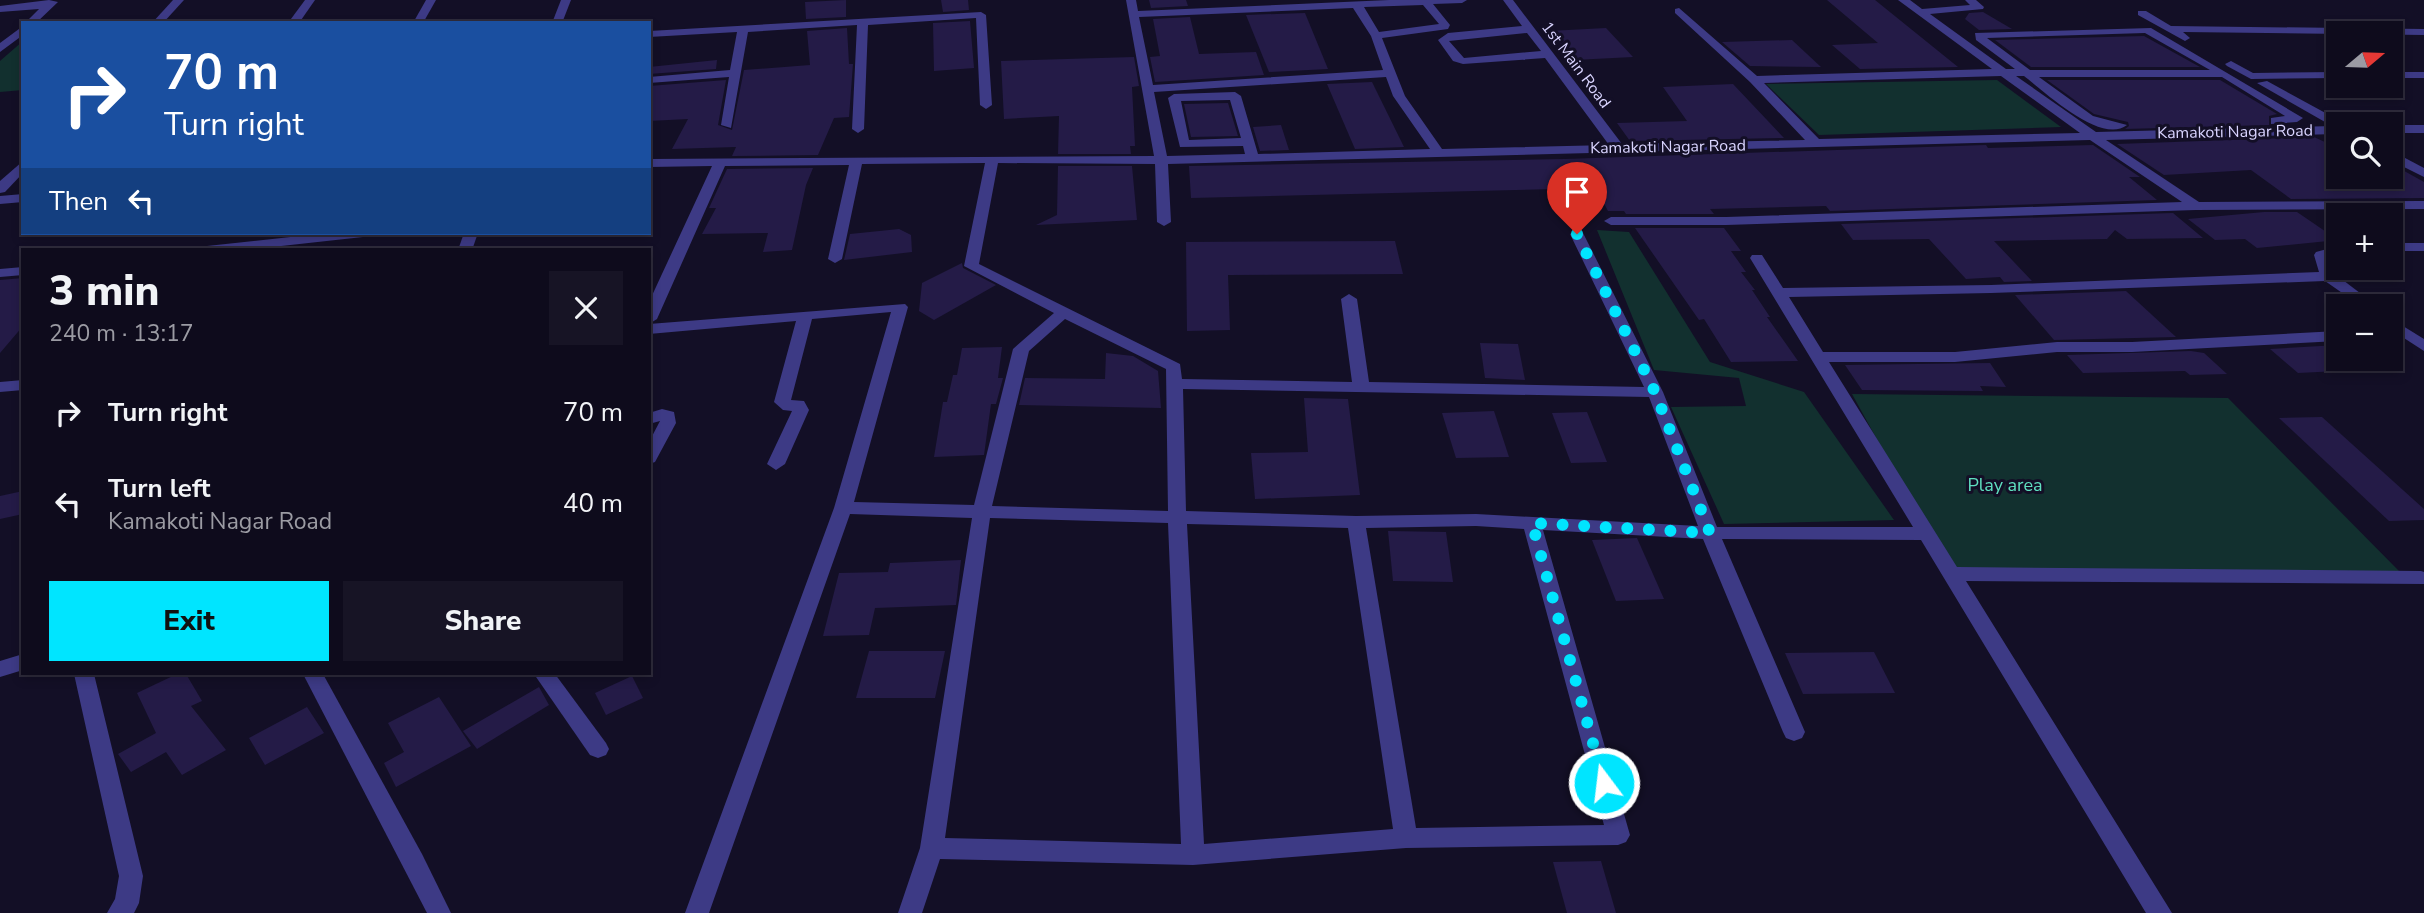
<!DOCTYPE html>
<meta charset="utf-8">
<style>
body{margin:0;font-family:"Nunito Sans",sans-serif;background:#171425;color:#f1f3f6;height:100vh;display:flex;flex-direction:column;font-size:26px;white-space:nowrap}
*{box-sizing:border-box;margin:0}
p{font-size:23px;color:#9b9ba3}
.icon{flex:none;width:38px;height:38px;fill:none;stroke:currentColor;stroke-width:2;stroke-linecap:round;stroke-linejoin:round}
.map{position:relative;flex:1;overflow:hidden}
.sheet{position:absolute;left:21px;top:248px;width:630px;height:427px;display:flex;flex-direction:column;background:#0e0b1c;border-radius:0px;box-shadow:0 4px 10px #0003,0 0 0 2px #2e2b3b}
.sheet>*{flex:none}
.banner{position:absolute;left:21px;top:21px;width:630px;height:214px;border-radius:0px;box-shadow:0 4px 10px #0003,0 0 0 2px #2e2b3b;background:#1a4fa0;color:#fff;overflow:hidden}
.needle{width:46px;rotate:71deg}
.fabs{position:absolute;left:2326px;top:21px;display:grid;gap:14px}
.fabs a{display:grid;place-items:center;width:77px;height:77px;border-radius:0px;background:#0e0b1c;box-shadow:0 4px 10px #0003,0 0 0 2px #2e2b3b;font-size:35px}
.pin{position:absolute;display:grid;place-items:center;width:60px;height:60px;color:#fff;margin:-72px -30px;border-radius:50% 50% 50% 0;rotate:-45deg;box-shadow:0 0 7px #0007}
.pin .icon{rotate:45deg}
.me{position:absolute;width:77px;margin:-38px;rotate:345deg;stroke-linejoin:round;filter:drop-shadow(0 0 5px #0008)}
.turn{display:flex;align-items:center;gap:24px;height:147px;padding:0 28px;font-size:32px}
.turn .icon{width:91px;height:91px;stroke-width:2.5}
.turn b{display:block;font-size:49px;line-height:60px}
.then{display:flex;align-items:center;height:66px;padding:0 28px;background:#0003;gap:14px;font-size:26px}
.round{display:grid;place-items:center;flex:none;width:74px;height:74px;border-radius:0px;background:#171425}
.summary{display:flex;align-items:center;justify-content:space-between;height:119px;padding:0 28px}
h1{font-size:42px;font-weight:800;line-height:52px}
.action{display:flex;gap:14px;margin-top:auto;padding:14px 28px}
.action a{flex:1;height:80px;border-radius:0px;background:#00e5ff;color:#111;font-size:28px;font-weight:800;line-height:80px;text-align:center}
.action a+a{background:#171425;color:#f1f3f6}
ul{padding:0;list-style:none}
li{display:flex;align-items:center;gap:21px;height:91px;padding:0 28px}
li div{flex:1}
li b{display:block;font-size:26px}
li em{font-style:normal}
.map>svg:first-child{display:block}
.green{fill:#12302f}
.building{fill:#241b47}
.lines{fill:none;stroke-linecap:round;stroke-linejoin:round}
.street{fill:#3d3a85;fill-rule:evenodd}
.route{stroke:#00e5ff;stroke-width:12;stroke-dasharray:0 21.6}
.labels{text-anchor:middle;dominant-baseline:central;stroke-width:6;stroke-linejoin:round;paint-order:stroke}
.far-street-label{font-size:16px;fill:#d9d4ff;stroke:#130f26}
.park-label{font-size:18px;fill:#5fe0c0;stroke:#130f26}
</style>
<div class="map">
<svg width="2424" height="913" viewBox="0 0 2424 913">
<rect width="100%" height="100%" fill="#130f26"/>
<g class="green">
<path d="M23,41V90L0,92V61Z"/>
<path d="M1997,80L2061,127L1819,135L1766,84Z"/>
<path d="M1597,230L1629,232L1710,362L1804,392L1894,520L1724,524L1671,407L1746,406L1739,378L1654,370Z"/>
<path d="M1852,394L2228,398L2399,571L1951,574Z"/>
</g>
<g class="building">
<path d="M846,0V17L806,19L805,2Z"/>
<path d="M941,0H968L969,10L943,12Z"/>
<path d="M1149,0H1186L1188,6L1151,8Z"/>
<path d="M1827,0H1875L1958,67L1860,69L1832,45L1878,43Z"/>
<path d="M1983,12L2012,29L1979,30L1965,19L1969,13Z"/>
<path d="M1305,13L1328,69L1269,72L1246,15Z"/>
<path d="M1190,17L1199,54L1256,52L1264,75L1155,82L1150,57L1160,56L1153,19Z"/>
<path d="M970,21L974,68L934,71L933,23Z"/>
<path d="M847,28L849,64H853L849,117L834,118L818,155L732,156L736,147L672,149L688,119L649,121V86L726,80L718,125L732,130L744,70L810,65L807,31Z"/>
<path d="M1606,28L1633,57L1574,60L1549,31Z"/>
<path d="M2144,36L2200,67H2031L1995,40Z"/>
<path d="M1792,40L1821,67L1750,66L1722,42Z"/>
<path d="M1134,57L1139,86L1132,87L1135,146H1130L1131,154H1058L1059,116L1004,119L1001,61Z"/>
<path d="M717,60L716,69L649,74V67Z"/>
<path d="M2047,80H2220L2277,114L2269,116V125L2125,129L2129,126L2128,122L2094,114Z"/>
<path d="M1372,82L1404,147L1355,149L1327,84Z"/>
<path d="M1733,84L1784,138L1630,141L1617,123L1687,121L1663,87Z"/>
<path d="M1228,103L1238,136L1191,137L1184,104Z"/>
<path d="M1281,125L1289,150L1260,151L1253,127Z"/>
<path d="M2314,137L2327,143H2338V177H2390V163L2424,182V198L2291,199L2251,170L2164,175L2117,144Z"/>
<path d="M1986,145L1988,148L2093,145L2140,177H2129L2157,200L1830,211L1826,206L1710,209L1714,214H1626L1624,211H1608L1596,188L1191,198L1189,166L1565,159Z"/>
<path d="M1058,166H1132L1137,220L1036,225L1057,215Z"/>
<path d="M813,168L806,185L792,250L763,252L768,233L702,234L716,208H709L727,169Z"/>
<path d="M2264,212H2297L2338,240L2257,248L2245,239L2215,240L2188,219Z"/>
<path d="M2173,213L2203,238L2127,239L2115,230L2107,239L1994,241L2032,281L2004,282L2000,277L1966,279L1929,239L1853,240L1841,224Z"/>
<path d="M1635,228H1724L1741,251H1731L1746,272H1741L1755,290H1752L1770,317H1767L1798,361L1731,362L1704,319L1699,320Z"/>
<path d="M899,229L911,235L912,252L844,260L850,234Z"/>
<path d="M1395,241L1403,274L1228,275L1230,330L1187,331L1186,242Z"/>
<path d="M962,263L963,268L996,285L934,320L919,311L922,283Z"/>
<path d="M23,278V326L0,353V280Z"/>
<path d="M2126,291L2176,337L2054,340L2015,295Z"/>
<path d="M1480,343L1518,344L1525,380L1485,378Z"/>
<path d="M2338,345V371L2298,373L2270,349Z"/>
<path d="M1002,347L998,378H1003L996,404H991L984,455L934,457L943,402H947L953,375H957L962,348Z"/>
<path d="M2191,351L2204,353L2227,374L2190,375L2185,371L2083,373L2067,355Z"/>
<path d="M1106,353L1133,356L1158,371L1161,408L1019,405L1025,378L1105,379Z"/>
<path d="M1990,363L2006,387L1980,386L1983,391L1862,390L1845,365Z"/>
<path d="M1304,398L1348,399L1360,495L1255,499L1251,453L1308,452Z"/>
<path d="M1494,411L1509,457L1456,458L1442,413Z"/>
<path d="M1587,412L1607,462L1571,463L1552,413Z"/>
<path d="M2322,417L2424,509V520L2389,521L2279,418Z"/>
<path d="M23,491V514L0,519V496Z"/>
<path d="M1388,531L1446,532L1453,582L1393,581Z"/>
<path d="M1637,538L1664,599L1616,601L1592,540Z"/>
<path d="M961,560L956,605L875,608L869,635L823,636L839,573L888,572L890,563Z"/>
<path d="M869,651H945L935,698H856Z"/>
<path d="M1874,652L1895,693L1803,694L1785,653Z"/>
<path d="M177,674H186L202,701L191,706L226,750L182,775L166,752L131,772L118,754L156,733L137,693Z"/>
<path d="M632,676L643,698L606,715L595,693Z"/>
<path d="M539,687L549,705L477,749L463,731Z"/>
<path d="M439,697L471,746L396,787L384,763L404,752L388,723Z"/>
<path d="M307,707L324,733L265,765L249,738Z"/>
<path d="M1601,861L1616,913H1567L1553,862Z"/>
</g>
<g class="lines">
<g class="street">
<path d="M49,0L58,2L36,23H25L39,9L0,12V6Z"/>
<path d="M173,0H184L163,23H152Z"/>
<path d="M305,0H315L299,23H288Z"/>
<path d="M426,0H436L423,23H413Z"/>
<path d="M561,0H571L562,23H552Z"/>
<path d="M1126,0H1136L1138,11L1389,0H1467L1462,3L1433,4L1450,25L1448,29L1382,38L1405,96L1442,149L1609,145L1545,58L1463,64L1453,61L1438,40L1448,33L1522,26L1503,0H1513L1622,144L1805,140L1750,82L1675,13V9L1679,8L1757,76L1992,69L1898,0H1910L1922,9L1970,5L1965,0H1976L1984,7L1983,9L1930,14L2006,69H2015L1976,40L1975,33L2151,28L2303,118L2297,122L2271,124V118L2285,116L2222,77H2039L2093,116L2127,125C2101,145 2045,92 2024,76H2016L2096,132L2332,126L2257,83L2267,81L2342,122L2344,124H2338V134L2106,140L2199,202L2424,201V209L2196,210L1726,225H1611L1604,221L1611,217H1726L2182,202L2090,140L1168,164L1171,222L1164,226L1157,222L1155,164L998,163L979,264L1180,364L1182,379L1352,382L1341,299L1349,294L1357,299L1369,382L1644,387L1570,234L1577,230L1582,231L1663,392L1717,527H1913L1750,258L1752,255H1762L1783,288L1991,285L2319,272L2314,255L2316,252L2338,246V255L2329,257L2335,274L2377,306H2361L2325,281L1991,293L1789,297L1823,352H1955L2057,342H2132L2338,331V341L2132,352H2057L1955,362H1829L1957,567L2421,571L2424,572V584L1966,581L2172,913H2146L1921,540L1722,539L1805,732L1802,738L1794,741L1786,738L1783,732L1703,539L1543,530L1630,835L1626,842L1618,845L1406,848L1193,865L940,859L922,913H898L920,848L972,518L850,514L709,913H685L834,508L891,312L812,319L791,400L804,401L809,410L785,464L776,470L767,464L792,411L783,410L774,402L796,321L649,334V324L905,304L908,307L854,502L974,505L1013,349L1054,313L964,266L985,163L862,164L842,259L835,263L828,259L849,165L725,166L657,319L649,324V302L712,166L649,167V159L1154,156ZM1423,5L1439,24L1379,32L1364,7ZM1353,8L1371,36L1383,70L1153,85L1139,17ZM1527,33L1541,51L1464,58L1449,41ZM2145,33L2210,70H2030L1987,38ZM2001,76L2080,133L1819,139L1764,83ZM1386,77L1393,96L1430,149L1258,154L1241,96L1235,92L1174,94L1168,98L1180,147L1243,146L1245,154L1167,156L1154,92ZM1230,100L1241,138L1189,140L1181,101ZM1065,319L1166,369L1168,511L992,506L1029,351ZM1183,389L1649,397L1698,526L1476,514L1356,516L1186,511ZM990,518L1168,523L1181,844L945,838ZM1187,524L1348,528L1393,829L1204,844ZM1476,526L1524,529L1604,825L1416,828L1366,528Z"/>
<path d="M2138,11H2146L2171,26L2424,29V35L2183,32L2190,38L2185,41L2138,15Z"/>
<path d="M981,12L986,15L992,105L986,109L980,105L976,18L868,25L864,129L858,133L852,129L857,25L748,32L731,128L721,125L729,77L649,83V77L730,70L737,32L649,37V31Z"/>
<path d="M23,26V35L0,52V43Z"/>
<path d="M2231,61L2253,73L2338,72V78L2251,79L2227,66L2225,64Z"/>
<rect x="2390" y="72" width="34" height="6"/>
<rect x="2390" y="125" width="34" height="8"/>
<path d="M2390,150L2424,168V177L2390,160Z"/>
<path d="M23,161V173L5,192L0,193V181Z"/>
<path d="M23,194V202L0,204V196Z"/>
<path d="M327,233H370L363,237L244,250H200L207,246Z"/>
<path d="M464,233H478L472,250H458Z"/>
<rect x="2390" y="243" width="34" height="8"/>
<path d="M23,267V275L0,277V269Z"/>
<path d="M2390,318L2424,339V351L2390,329Z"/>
<path d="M23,380V390L0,392V382Z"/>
<path d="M662,409L674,412L676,423L655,462L649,464V442L660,421L649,424V413Z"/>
<path d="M23,654V670L0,677V661Z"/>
<path d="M74,674H94L143,876L139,903L134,913H107L115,899L119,876Z"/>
<path d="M303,674H323L422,854L451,913H427Z"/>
<path d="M534,674H555L606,743L609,749L606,755L598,758L590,755Z"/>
</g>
</g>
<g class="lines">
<path class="route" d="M1577,234L1655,392L1710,533L1532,523L1604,783"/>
</g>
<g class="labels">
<g class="far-street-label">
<text transform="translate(1576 65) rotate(53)">1st Main Road</text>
<text transform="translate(2235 132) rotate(-1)">Kamakoti Nagar Road</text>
<text transform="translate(1668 147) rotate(-1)">Kamakoti Nagar Road</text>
</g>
<g class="park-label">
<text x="2005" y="485">Play area</text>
</g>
</g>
</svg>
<div class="fabs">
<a><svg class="needle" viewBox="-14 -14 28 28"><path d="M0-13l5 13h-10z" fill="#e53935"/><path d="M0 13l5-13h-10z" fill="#9b9ba3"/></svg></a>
<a><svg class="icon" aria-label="search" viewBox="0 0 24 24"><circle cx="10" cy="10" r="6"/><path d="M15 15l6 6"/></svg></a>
<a>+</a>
<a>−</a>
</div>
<div class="pin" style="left:1577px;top:234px;background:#d93025"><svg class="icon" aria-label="arrive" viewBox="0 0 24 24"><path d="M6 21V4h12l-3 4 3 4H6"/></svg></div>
<svg class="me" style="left:1604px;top:783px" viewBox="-20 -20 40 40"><circle r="17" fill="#00e5ff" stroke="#fff" stroke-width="3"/><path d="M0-11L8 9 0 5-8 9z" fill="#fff"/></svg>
<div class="banner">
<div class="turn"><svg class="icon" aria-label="right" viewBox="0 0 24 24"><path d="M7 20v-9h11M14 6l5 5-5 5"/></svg><div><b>70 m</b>Turn right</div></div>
<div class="then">Then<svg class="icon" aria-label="left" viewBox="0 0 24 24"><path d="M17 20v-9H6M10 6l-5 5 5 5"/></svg></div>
</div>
<section class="sheet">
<div class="summary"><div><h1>3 min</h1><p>240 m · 13:17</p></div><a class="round"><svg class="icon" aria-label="close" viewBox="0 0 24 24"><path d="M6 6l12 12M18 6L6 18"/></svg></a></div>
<ul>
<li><svg class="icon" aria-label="right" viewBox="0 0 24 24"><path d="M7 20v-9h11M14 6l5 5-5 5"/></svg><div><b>Turn right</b></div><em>70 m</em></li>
<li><svg class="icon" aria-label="left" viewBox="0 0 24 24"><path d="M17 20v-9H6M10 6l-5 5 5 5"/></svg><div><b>Turn left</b><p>Kamakoti Nagar Road</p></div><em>40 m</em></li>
</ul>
<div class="action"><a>Exit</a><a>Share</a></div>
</section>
</div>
